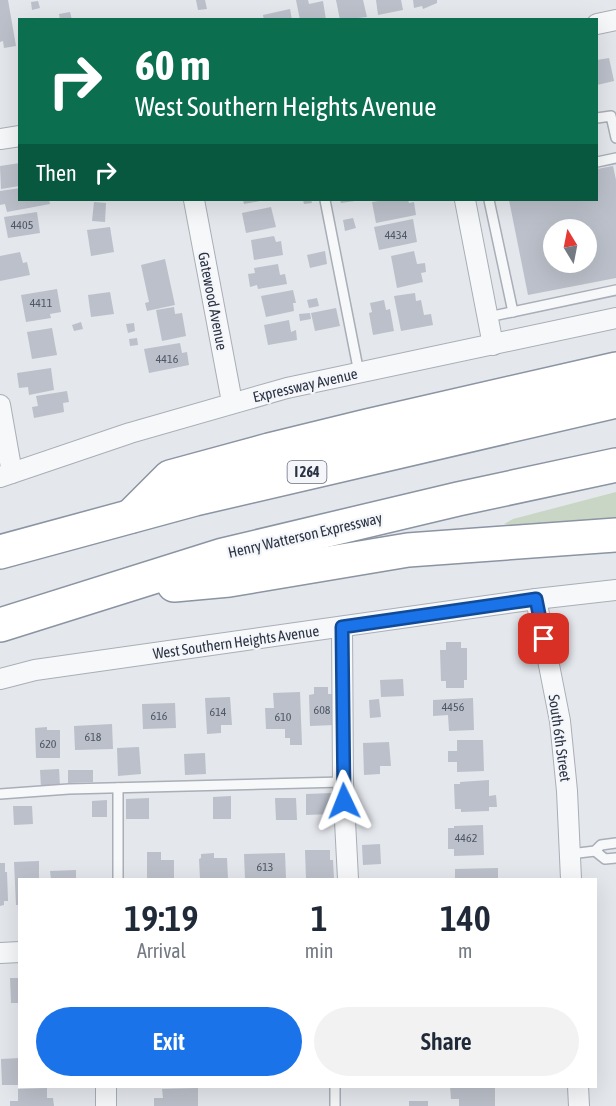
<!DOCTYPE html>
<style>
body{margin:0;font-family:"Asap Condensed",sans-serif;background:#f2f2f3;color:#1f2937;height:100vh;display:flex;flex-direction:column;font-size:22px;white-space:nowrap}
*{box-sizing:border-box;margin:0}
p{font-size:20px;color:#747a83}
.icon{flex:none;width:33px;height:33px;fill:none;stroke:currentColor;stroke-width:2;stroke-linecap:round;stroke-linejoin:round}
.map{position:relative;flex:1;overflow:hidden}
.details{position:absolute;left:18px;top:878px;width:579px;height:210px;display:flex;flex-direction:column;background:#fff;border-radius:0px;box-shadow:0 6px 24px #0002}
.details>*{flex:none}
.banner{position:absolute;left:18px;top:18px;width:580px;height:183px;border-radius:0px;box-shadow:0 6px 24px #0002;background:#0b6e4f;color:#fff;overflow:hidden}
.needle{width:39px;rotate:350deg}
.tools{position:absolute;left:543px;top:219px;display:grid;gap:12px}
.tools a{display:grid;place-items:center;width:54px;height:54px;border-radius:50%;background:#fff;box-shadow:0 6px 24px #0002;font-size:30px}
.pin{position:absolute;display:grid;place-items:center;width:51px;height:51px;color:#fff;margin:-26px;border-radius:12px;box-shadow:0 3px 9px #0006}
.me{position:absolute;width:66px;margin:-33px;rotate:358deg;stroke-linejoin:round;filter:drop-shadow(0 0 4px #0008)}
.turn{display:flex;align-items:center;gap:21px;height:126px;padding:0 18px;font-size:27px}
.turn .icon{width:78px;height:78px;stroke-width:2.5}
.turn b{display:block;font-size:42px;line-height:51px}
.then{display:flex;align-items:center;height:57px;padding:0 18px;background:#0003;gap:12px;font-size:22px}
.eta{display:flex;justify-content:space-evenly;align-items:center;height:102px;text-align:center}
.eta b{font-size:36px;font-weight:600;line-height:42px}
.primary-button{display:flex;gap:12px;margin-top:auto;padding:12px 18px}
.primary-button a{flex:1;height:69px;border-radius:36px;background:#1a73e8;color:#fff;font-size:24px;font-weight:600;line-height:69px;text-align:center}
.primary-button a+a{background:#f2f2f3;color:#1f2937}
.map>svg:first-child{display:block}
.green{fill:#c9d6c5}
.building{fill:#bbc0ca;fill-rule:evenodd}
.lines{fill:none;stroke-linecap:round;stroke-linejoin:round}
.service-casing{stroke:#a9aeb7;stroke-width:12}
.minor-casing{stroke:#a9aeb7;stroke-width:22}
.motorway-casing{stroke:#8b94a3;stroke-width:36}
.service{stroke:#f7f8fa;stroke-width:9}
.minor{stroke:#f7f8fa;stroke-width:20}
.motorway{stroke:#fff;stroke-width:33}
.route-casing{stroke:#114b97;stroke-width:15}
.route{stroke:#1a73e8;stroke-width:10}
.labels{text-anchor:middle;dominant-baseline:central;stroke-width:4.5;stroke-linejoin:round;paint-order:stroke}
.number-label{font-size:12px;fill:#4f5766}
.shield{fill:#f4f6f9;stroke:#676e7b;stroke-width:1.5}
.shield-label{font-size:14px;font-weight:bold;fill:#2b3445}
.street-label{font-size:15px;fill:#2b3445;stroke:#f4f6f9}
</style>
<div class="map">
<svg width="616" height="1106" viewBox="0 0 616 1106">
<rect width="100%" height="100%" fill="#e4e7ec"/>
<path class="green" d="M616,492V520L519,526L504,524L513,519Z"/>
<g class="building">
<path d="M0,0H8L16,46L4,48L3,41L0,42Z"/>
<path d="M196,0H205L207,9L198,10Z"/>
<path d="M296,0H308L309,4L323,1L326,20H300Z"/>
<path d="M336,0H363L367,17L340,20Z"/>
<path d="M376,0H401L403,10L378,15Z"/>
<path d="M413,0H437V3L423,9L422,6L414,8Z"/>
<path d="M38,1L40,8L32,10L31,2Z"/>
<path d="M290,9L292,20H264L263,15Z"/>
<path d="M70,12L72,20H60L59,14Z"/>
<path d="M609,58L614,81L597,85V60Z"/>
<path d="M20,163V186L1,189L0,166Z"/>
<path d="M613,166L616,180V278L528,295L509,200H597V169ZM554,230H586V262H554Z"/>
<path d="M20,188V200H49L50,204L7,212L5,204L0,205V191Z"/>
<path d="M243,200H260V201L244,204Z"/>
<path d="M303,200H311L312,203L304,204Z"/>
<path d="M340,200H355V201L341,203Z"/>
<path d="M386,200H408L409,203L414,202L416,215L376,223L372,202Z"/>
<path d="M94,202L106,203L105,222L92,221Z"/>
<path d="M271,207L276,227L246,233L242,213Z"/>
<path d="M37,212L40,233L8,238L4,217Z"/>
<path d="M353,218L356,228L345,231L343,220Z"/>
<path d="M413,219L417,242L379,250L374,227Z"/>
<path d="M110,227L114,252L91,256L87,230Z"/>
<path d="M274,236L276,242L281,241L283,255L254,260L251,240Z"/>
<path d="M325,251L327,264L310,268L307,255Z"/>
<path d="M414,251L417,264L425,263L426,272L421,273L423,282L397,288L391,256Z"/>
<path d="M20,252L23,263L27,262L30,275L0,281V256Z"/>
<path d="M165,259L175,305L147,311L145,303L149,302L141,265Z"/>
<path d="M278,264L280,275L285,274L287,284L258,289L257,285L250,287L248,274L255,273L254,268Z"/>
<path d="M57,289L61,312L50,314L51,318L26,322L21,295Z"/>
<path d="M293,290L296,303H293L294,311L266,317L261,296Z"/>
<path d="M110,292L114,314L91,317L88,295Z"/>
<path d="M415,293L416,301L421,300L424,315L431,314L433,325L401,331L394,296Z"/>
<path d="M317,298L319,306L309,308L307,300Z"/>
<path d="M384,300L386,310L390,309L394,331L373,335L369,313L372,312L370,303Z"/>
<path d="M174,307L175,314L182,313L186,336L162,341L156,310Z"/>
<path d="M336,308L340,326L315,331L311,313Z"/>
<path d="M310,313L311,319L300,321L299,314Z"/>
<path d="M289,320L291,332L296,330L297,340L268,345L264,325Z"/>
<path d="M81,322L83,329L74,331L72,325Z"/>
<path d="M134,323L135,331L128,333L126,324Z"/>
<path d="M52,328L57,355L32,359L27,332Z"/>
<path d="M137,338L138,345L130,346L129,339Z"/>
<path d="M180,343L182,353L187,352L189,365L149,373L144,349Z"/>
<path d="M51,368L54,390L29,395L28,387L19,388L17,373Z"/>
<path d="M67,391L69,402L63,403L64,412L34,418L32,407L38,406L36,396Z"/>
<path d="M446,642H461V648H467V680H464V688H446V681H441L440,650H446Z"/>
<path d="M403,679L404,696L381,697L380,680Z"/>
<path d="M314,687H328V694H334L335,725L310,726L309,695L314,694Z"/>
<path d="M300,692L302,745H290V738H285V729H266L265,708H274L273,693Z"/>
<path d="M230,697L232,725H221V733L207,734L205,698Z"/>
<path d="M473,698L474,730L449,731L448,715L433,716V700Z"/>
<path d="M379,699L381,717L370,718L369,700Z"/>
<path d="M175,703L176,728L143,729L142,704Z"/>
<path d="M112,724L113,749L75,750L74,726Z"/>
<path d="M47,727V730H60V758H36L35,728Z"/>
<path d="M457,740H483L484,771L457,772V762H448V751H457Z"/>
<path d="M389,742L391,766H380V774L364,775L363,743Z"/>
<path d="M139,747L141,774L118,776L117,748Z"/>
<path d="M205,753L206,774L185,775L184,754Z"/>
<path d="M59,769L60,786L41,787L40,770Z"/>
<path d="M68,770H93V782L68,783Z"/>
<path d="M489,780V796L496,795L497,807H489V811L461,812V809H455L454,784H460V782Z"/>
<path d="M332,793V814L306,815V794Z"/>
<path d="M231,796V819H213V797Z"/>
<path d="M149,798V819H126V799Z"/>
<path d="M275,798H296L297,820H276Z"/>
<path d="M107,800V817H92V801Z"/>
<path d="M13,806H32L33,824L14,825Z"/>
<path d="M483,825L484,855L454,856V849H448V828H454V826Z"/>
<path d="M380,844L381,864L363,865L362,845Z"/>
<path d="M305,850H330V860H333L334,879H306Z"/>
<path d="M147,852H161V860H174V879H147Z"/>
<path d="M214,853V858H227L228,879H200L199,859L201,858V854Z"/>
<path d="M285,853L286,879H245L244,854Z"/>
<path d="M39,861V879H20V905H16L14,862Z"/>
<path d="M0,863H5V872H7L8,901H4V905L0,906Z"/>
<path d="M498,868V879H455V869Z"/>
<path d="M76,870V879H51L50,871Z"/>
<path d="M10,978H20V1003H11Z"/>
<path d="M20,1058V1085H2L1,1059Z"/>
<path d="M450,1086H495V1106H459V1099H451Z"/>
<path d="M47,1088V1098H53L54,1106H10V1101H18V1089Z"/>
<path d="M198,1088V1106H154V1098H163L162,1089Z"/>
<rect x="409" y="1101" width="19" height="5"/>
</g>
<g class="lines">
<g class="service-casing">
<g id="service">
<path d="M597,118L611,116L616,138"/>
<path d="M597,162L616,158"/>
<path d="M325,200L359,373"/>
<path d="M489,200L513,312"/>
<path d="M488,317L616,290"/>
<path d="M0,794L69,789L343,782"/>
<path d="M595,851L605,859L616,858"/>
<path d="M570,854L595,851L601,845L616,843"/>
<path d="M118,879V788"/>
<path d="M335,1086V1106"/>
</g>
</g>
<g class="minor-casing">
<g id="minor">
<path d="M597,24L616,20"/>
<path d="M0,139L20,136"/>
<path d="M194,200L232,402"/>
<path d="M465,200L493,345"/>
<path d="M0,405L12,473"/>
<path d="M0,477L130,433L287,388L616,318"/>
<path d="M536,599L560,721L567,791L571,879"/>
<path d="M342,627L343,782L348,879"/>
<path d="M0,679L35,670L536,599L616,590"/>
<path d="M0,953L20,952"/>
<path d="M106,1086V1106"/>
<path d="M578,1086L579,1106"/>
</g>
</g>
<g class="motorway-casing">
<g id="motorway">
<path d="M131,516L170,477L269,450L367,426L616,369"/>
<path d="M0,552L195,499L616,401"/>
<path d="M174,585L229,580L408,550L616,535"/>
<path d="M0,625L223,555L458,499L616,465"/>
</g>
</g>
<use href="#service" class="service"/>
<use href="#minor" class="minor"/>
<use href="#motorway" class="motorway"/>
</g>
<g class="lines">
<g class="route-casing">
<path id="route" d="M344,801L342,627L536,599L544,639"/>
</g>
<use href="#route" class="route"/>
</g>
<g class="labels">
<g class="number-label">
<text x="22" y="225">4405</text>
<text x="396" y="235">4434</text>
<text x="41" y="303">4411</text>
<text x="167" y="359">4416</text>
<text x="453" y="707">4456</text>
<text x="322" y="710">608</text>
<text x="218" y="712">614</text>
<text x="159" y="716">616</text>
<text x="283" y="717">610</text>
<text x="93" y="737">618</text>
<text x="48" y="744">620</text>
<text x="466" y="838">4462</text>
<text x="265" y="867">613</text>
</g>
<rect class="shield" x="287.5" y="461" width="39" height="22" rx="4.5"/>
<g class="shield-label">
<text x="307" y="472">I 264</text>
</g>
<g class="street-label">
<text transform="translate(213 301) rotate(79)">Gatewood Avenue</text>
<text transform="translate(305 385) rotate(-13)">Expressway Avenue</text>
<text transform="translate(305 535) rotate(-13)">Henry Watterson Expressway</text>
<text transform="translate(236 642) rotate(-8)">West Southern Heights Avenue</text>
<text transform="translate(560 738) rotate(82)">South 6th Street</text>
</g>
</g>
</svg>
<div class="tools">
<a><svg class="needle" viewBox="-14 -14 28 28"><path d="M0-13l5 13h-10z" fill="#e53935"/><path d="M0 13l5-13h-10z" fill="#747a83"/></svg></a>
</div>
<div class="pin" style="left:544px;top:639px;background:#d93025"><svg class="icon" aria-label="arrive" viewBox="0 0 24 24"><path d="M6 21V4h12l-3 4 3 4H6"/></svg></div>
<svg class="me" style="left:344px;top:801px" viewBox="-20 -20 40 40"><path d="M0-17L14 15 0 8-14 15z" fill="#1a73e8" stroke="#fff" stroke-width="4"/></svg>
<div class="banner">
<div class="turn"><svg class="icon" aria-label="right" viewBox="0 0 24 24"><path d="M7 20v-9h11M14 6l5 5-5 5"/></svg><div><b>60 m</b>West Southern Heights Avenue</div></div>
<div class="then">Then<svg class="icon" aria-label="right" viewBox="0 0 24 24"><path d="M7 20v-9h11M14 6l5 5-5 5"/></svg></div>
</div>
<section class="details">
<div class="eta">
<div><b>19:19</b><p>Arrival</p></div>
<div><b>1</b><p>min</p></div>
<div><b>140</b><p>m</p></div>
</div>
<div class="primary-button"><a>Exit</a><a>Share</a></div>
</section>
</div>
